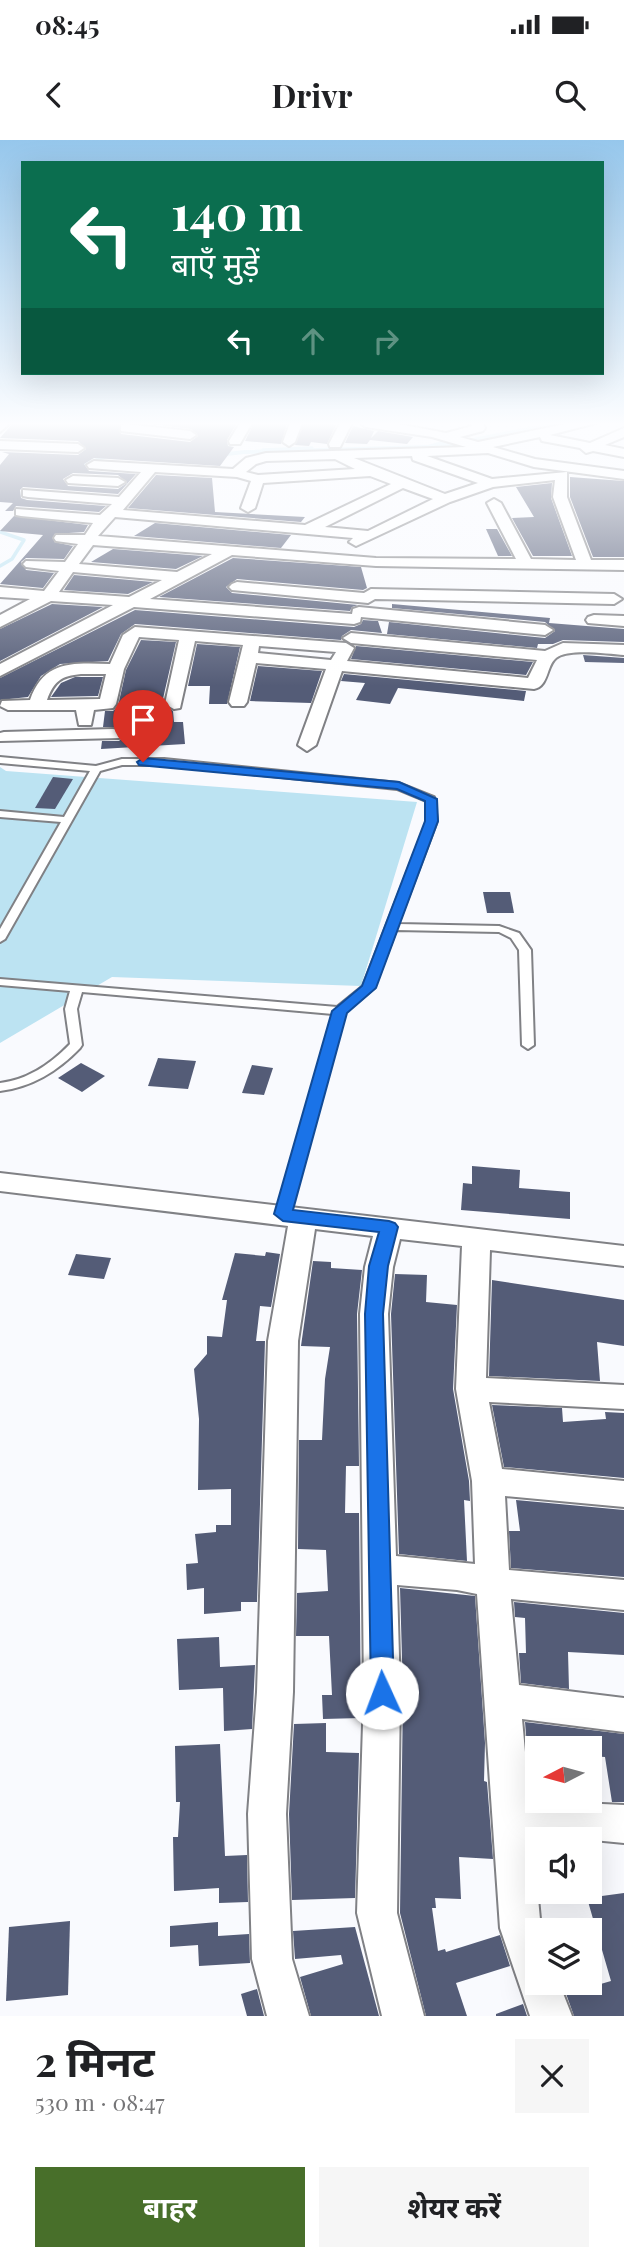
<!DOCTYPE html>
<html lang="hi">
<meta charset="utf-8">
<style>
body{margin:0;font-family:"Playfair Display","Noto Sans Devanagari",serif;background:#f6f6f6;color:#202124;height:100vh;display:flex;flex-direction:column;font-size:26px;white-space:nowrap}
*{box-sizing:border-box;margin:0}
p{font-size:23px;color:#757577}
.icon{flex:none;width:38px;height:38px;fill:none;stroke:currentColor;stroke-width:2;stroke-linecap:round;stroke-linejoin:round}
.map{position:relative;height:1876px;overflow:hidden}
.sheet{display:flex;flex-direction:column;background:#fff;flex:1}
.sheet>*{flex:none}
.top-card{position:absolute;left:21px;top:21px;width:583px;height:214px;border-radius:0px;box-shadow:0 7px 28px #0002;background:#0b6e4f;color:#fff;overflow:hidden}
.needle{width:46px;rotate:264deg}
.controls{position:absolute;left:525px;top:1596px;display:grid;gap:14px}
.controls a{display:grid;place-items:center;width:77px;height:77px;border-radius:0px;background:#fff;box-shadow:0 7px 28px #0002;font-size:35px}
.pin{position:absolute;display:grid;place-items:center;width:60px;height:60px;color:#fff;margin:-72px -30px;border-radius:50% 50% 50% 0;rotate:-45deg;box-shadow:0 0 7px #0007}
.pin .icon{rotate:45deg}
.me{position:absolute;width:77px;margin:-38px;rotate:358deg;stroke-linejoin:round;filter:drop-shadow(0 0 5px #0008)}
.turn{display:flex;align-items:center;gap:24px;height:147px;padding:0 35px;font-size:32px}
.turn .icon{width:91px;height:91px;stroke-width:2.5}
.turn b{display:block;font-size:49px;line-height:60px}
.lanes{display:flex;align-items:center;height:66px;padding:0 35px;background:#0003;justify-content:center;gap:35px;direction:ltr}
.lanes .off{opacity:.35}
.round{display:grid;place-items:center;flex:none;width:74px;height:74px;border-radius:0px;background:#f6f6f6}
.head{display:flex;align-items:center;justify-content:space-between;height:119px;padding:0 35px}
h1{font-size:42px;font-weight:700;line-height:52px}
.primary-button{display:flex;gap:14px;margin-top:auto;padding:14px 35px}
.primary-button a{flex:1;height:80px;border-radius:0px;background:#486f2a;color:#fff;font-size:28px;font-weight:700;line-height:80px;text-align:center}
.primary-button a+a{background:#f6f6f6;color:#202124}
.status{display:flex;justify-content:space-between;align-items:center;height:49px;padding:0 35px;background:#fff;direction:ltr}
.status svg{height:19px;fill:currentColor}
header{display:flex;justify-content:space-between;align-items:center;height:91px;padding:0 35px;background:#fff;font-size:32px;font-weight:700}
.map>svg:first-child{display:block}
.water{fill:#bce3f2}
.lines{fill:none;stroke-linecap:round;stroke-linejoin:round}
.stream{stroke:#bce3f2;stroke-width:3.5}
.building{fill:#545c77;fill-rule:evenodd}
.service-casing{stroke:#808185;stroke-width:4}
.minor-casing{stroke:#808185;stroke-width:4}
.service{fill:#fff;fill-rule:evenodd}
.minor{fill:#fff;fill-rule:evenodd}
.route{fill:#1a73e8;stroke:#114b97;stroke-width:2}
</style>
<div class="status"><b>08:45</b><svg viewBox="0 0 49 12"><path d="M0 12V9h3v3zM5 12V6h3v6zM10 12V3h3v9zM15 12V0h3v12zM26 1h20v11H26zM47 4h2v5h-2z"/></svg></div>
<header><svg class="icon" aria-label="back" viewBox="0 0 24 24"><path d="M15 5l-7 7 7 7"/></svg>Drivr<svg class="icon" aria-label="search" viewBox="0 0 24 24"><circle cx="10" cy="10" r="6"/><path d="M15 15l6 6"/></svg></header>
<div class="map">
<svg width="624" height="1876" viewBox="0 0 624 1876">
<rect width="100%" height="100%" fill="#f9fafe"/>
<g class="water">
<path d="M445,300L460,308L244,314L209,318L199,315L245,310L428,305Z"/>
<path d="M0,627L6,631L417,662L361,846L112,837L0,903Z"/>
</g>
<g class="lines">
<g class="stream">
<path d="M448,305L556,283"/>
<path d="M263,310L312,308"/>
<path d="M78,327L107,316"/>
<path d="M0,392L24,400L12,419L0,426"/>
</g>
</g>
<g class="building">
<path d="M13,283H119L121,294L190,302L198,296L191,289L143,283H237L227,300L228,306L234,307L220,326L94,318L84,324L89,331L136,334L118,354L23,347L20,350L21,358L27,360L106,366L99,372L16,366L13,371H5L13,363L0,362V325L9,314L2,312L78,315L86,309L78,301L0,298ZM73,333L118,335L127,343L118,349L68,346L63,339Z"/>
<path d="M254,283L287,284L281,304L245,301Z"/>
<path d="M304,283H324L336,285L327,304L311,302L309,306L295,305Z"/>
<path d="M353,286L374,291L371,298L378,291L413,297L407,304L370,300L367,304L345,303Z"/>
<path d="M156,335L212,338L215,372L305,377L301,382L128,368Z"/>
<path d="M570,337L624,341V417H593L570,357Z"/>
<path d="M552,343L551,358L572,416H533L512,378L534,377L516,347Z"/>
<path d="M14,376L88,385L84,392L54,394V402L73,406L64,419L26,418L21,422L26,430L54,433L43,448L0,444L43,395L0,391Z"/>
<path d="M155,383L291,395L281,408L134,396Z"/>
<path d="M486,389H497L512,416H498Z"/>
<path d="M113,409L203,416L176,429L91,422Z"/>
<path d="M233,418L361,427L367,448L363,450L237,439L226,447L232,453L358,465L352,467L350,471L159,457Z"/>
<path d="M74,435L153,442L128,454L64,450Z"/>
<path d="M52,464L103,467L0,521V489Z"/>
<path d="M392,464L550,478L549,483L624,489V502L563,500L553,504H538L537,508L387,494L389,482L545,498L555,491L545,482L392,468Z"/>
<path d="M135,470L354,487L361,484L363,480L378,481L382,493L351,490L342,496L341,500L135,484L121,494L108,521L60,524L41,536L28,557L0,560V538Z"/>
<path d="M141,500L176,502L162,563L173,571L174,582H183L185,604L101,609L102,601H119L124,596L119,587H103L105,571H113L118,566L126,530Z"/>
<path d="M197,504L240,507L227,564H209L210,546H188Z"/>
<path d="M356,506L533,522L526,535L351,519Z"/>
<path d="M583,515L624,518V523L585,522Z"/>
<path d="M258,526L322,531L311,563L250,561Z"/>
<path d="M344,534L526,551L524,561L398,548L390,564L356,560L365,543L341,541Z"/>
<path d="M75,537H103L98,556L51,557L61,543Z"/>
<path d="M53,637L73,639L55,669L35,668Z"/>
<path d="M483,752H510L514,773H487Z"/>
<path d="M158,918L196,921L188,949L148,946Z"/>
<path d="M81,923L105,936L82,952L58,938Z"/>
<path d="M252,925L273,928L264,955L242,953Z"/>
<path d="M472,1026L520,1030L519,1048L570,1052V1079L461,1070L463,1043L472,1044Z"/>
<path d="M266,1112L280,1114L271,1167L260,1166L256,1201H265L257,1462H241V1471L204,1474V1448L187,1450L186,1424L198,1423L195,1394L216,1392V1385H231V1349L198,1350L199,1279L194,1229L207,1214V1196L222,1197L227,1160H222L235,1113L265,1116Z"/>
<path d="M76,1114L111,1118L104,1139L68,1135Z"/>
<path d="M313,1121L331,1122V1128L362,1130L357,1174L359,1326H346L345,1373H359L361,1578L323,1579L322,1555H332L329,1496H296L297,1453L328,1451L326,1410L298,1409L299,1300H322L325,1239L330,1207L301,1206Z"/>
<path d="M395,1134L427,1135L426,1162L457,1165L453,1249L469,1341L470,1361L464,1360L467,1421L399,1414L391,1174Z"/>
<path d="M492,1140L624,1160V1206L597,1202L600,1241L489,1236Z"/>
<path d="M492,1265L562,1268L563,1282L606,1279L605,1272L624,1273V1338L504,1327Z"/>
<path d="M516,1360L624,1370V1437L511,1428L509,1391H520Z"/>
<path d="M400,1448L475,1456L485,1603L484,1641L487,1642L493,1719L459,1717L461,1759L435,1758L436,1768H432L438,1811L445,1809L446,1812L500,1795L510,1826L456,1843L467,1876H426L400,1773L403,1553Z"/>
<path d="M514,1462L624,1473V1515L568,1512L569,1549L521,1543L519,1513H526L525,1478L515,1477Z"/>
<path d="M219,1497L220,1527L255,1525L252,1589L224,1591L223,1548L179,1550L177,1499Z"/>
<path d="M525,1582L624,1594V1662H612L605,1617L590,1616V1608H537V1654H531Z"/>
<path d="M326,1583V1612L359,1613L355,1761V1758L292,1760L289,1674L294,1584Z"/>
<path d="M220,1604L225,1716L247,1715L248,1762L219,1763V1748L174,1751L173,1697H178L180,1662H176L175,1606Z"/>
<path d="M624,1753V1876H574L564,1848L574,1845L580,1850L611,1841L587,1758Z"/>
<path d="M70,1781L68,1855L6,1861L9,1787Z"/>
<path d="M218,1782V1796L249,1794L250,1823L199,1826L198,1805L170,1807V1786Z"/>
<path d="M355,1787L379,1876H311L300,1837L343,1824L341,1815L295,1819L293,1791Z"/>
<path d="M257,1849L264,1876H247L241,1854Z"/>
<path d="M523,1864L527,1876H496V1874Z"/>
</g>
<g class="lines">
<g class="service-casing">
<path id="service" d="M0,617L96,626L122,619H164L399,643L434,657L437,681L398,784L499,786L519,793L531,810L534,905L528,909L522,905L519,810L511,798L499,792L396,790L374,848L345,872L290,1074L288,1077H278L276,1074L333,874L82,852L77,869L82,905L80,908C58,931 32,947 0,951V943C27,940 51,924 70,904L65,869L70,851L0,845V839L337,867L363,846L427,681L426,661L397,649L164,625H122L100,631L5,799L0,802V789L61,682L0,677V671L64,677L90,631L0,623Z"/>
</g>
<g class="minor-casing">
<g id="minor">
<path d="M0,283H10L0,292Z"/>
<path d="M240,283H252L240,304H230L229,301Z"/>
<path d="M290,283H302L295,302L289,306L283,302Z"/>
<path d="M340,283H352L340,307H330L329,304Z"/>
<path d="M360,283H393L446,293L472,286L470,283H482L485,288L483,291L460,297L478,302L570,283H596L550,295L590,303L624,288V297L605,305L624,309V317L593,311L586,313L580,308L542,301L540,297L493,307L535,319L624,331V339L534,327L488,313L427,316L492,339L567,332V357L591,420H624V430L376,426L232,415L150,459L352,474L353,469L359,467L545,485L553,490L545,495L361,477L360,482L354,484L134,467L0,536V524L113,465L51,461L0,487V475L30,459L0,457V447L44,451L59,431L26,427L23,424L26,421L65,422L78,404L56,401L54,398L56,395H85L93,383L21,376L16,375V369L100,375L112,364L28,357L23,356V350L119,357L141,332L89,328L87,325L94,321L233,329L246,318L266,313L466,307L432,297L366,287ZM412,316L413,320L478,343L445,354L354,318ZM335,319L355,329L258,335L246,332L256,324L266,321ZM155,332L237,337L251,341L241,368L248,372L255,368L263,343L370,336L391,344L305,385L123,370ZM555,340L553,357L576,420L531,419L501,363L494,359L487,363L516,419L376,418L98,396L115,377L353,398L349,402L356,406L450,362L493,347ZM403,348L433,359L368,391L325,387ZM93,405L212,414L177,432L79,424ZM73,432L162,440L129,457L59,452Z"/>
<path d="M125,284L190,291L196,295L190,299L121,291V285Z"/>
<path d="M0,301L78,304L84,308L78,312L0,309Z"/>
<path d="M73,336L118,338L125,342L118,346L68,343L66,340Z"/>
<path d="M237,442L364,453L371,449L614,454L622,459L614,464L375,459L368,463L232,450L229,447L232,444Z"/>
<path d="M594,475L624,476V486L588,483L586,480L588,477Z"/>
<path d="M135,487L346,503L354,508L347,521L528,538L537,520L351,503L343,498L351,493L545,511L563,503L624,505V515C608,514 568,508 556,518C546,526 549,546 534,549L342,531L316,605L307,611L298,605L326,529L256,523L247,562L244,566H232L229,562L243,505L195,501L180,568L174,569L165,564L179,500L139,497L124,529L116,564L113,568L94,570L91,585H79L76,570H8L0,566L2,561L30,560C44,520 73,523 110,524L123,495ZM259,506L336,512L331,520L258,513ZM81,534H106L100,559L47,560C54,541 61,536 81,534Z"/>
<path d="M113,589L119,590L122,594L119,598L0,601V593L4,592Z"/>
<path d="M0,1033L624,1106V1126L490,1110L486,1238L624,1245V1269L489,1262L502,1329L624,1341V1367L505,1356L509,1430L624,1440V1470L511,1459L519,1545L624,1558V1592L522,1579L529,1656L537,1657V1661L624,1665V1703L532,1694L541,1790H537V1843H559L572,1876H530L500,1788L477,1454L457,1450L397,1445L400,1553L397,1773L424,1876H382L357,1773L364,1553L360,1174L365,1127L373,1096L315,1089L298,1201L293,1552L286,1674L292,1819L309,1876H267L252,1819L248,1674L257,1552L268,1201L288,1086L0,1051ZM400,1099L462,1106L456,1249L472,1341L475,1424L396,1416L388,1174L393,1127Z"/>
</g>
</g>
<use href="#service" class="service"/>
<use href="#minor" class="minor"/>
</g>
<linearGradient id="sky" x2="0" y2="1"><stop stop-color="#96c7ec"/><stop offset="0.52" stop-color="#fcfdff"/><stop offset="1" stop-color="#fcfdff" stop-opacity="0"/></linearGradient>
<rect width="624" height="546" fill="url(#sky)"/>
<path class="route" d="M143,618L399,642L437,659L438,681L376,848L347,873L293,1070L389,1081L395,1083L398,1087L388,1126L383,1174L394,1553L391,1561L382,1564L374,1561L371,1553L365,1174L369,1126L379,1092L283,1081L274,1074L332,871L362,846L425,681V661L397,649L139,625L137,622Z"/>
</svg>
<div class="controls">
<a><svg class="needle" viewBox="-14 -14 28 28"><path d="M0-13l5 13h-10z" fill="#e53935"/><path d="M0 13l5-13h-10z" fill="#757577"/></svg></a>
<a><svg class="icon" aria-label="sound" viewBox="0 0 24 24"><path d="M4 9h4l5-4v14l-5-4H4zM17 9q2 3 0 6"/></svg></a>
<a><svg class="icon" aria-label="layers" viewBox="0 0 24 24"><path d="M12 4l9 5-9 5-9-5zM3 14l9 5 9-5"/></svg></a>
</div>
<div class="pin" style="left:143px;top:622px;background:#d93025"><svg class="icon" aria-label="arrive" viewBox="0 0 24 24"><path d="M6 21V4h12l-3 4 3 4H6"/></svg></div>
<svg class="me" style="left:382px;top:1553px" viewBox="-20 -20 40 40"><circle r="19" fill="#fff"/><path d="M0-13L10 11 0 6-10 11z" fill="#1a73e8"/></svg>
<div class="top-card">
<div class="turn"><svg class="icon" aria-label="left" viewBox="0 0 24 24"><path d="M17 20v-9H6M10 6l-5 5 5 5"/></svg><div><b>140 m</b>बाएँ मुड़ें</div></div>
<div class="lanes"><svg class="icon" aria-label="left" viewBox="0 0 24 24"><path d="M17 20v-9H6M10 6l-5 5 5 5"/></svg><svg class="icon off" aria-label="ahead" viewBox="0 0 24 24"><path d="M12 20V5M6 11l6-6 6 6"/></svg><svg class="icon off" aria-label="right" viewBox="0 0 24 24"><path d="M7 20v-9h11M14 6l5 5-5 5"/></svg></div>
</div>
</div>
<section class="sheet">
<div class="head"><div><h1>2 मिनट</h1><p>530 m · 08:47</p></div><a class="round"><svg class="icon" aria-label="close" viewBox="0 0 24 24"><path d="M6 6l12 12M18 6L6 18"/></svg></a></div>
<div class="primary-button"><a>बाहर</a><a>शेयर करें</a></div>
</section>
